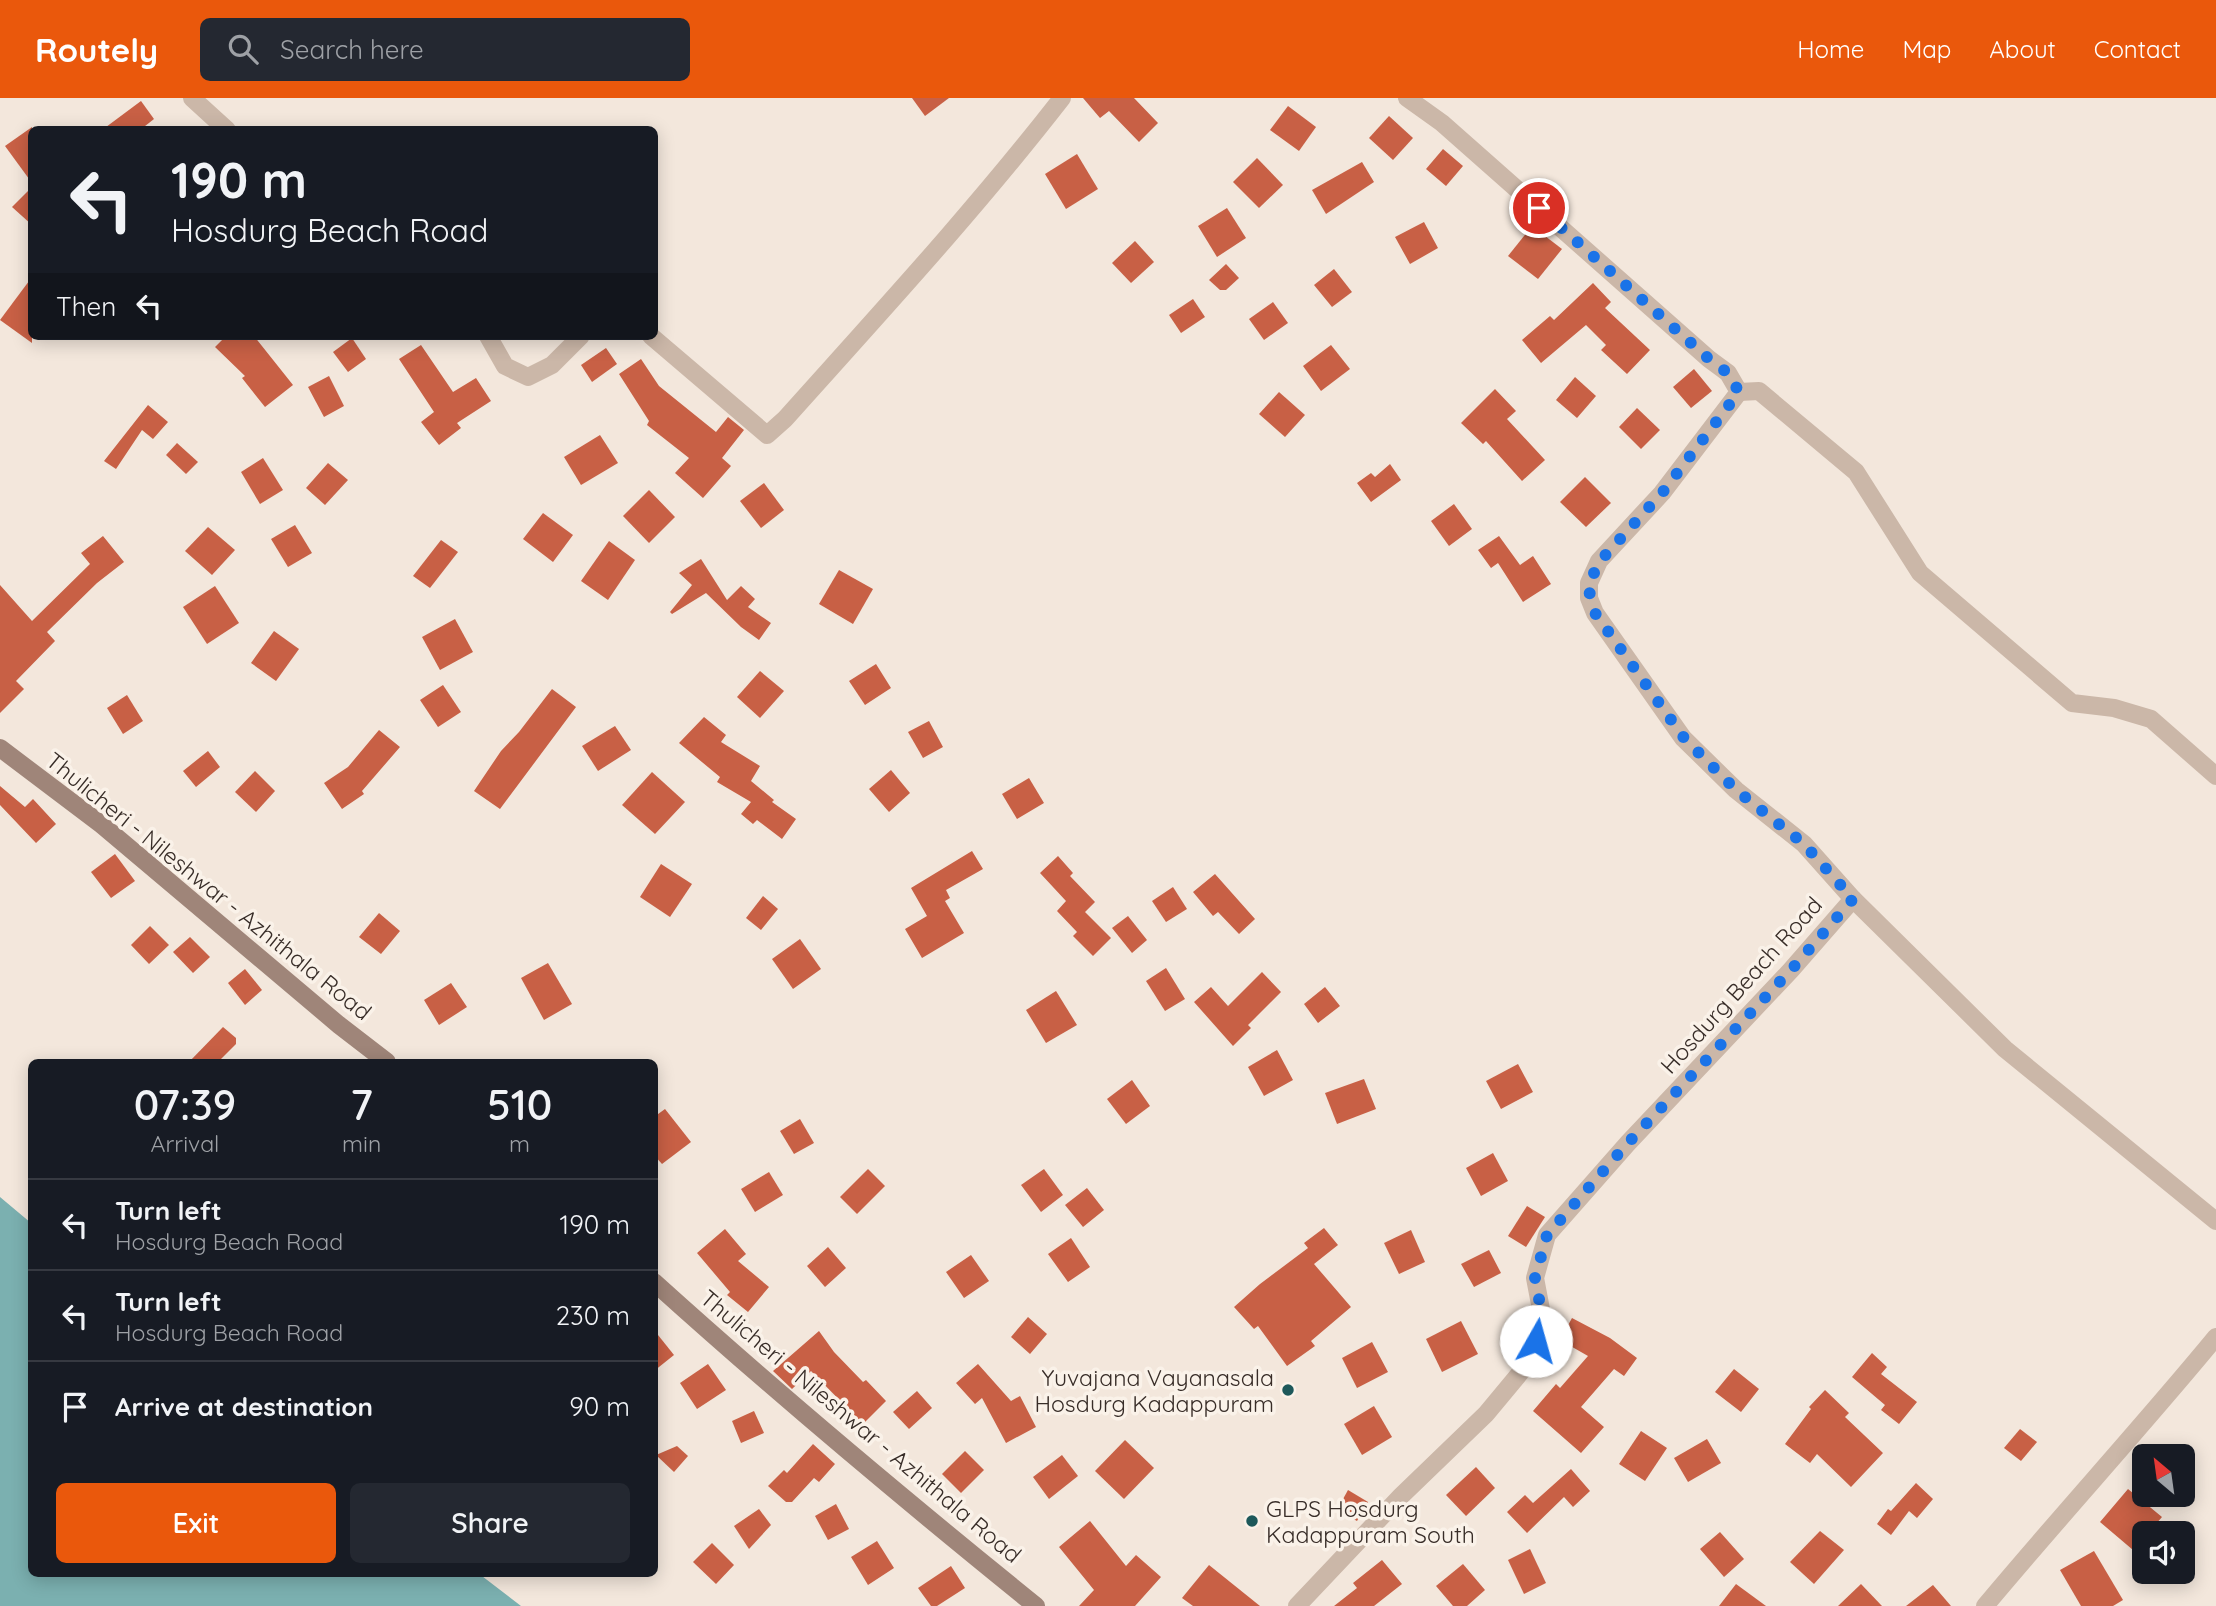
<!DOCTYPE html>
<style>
body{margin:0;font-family:Quicksand,sans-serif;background:#242831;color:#f1f3f6;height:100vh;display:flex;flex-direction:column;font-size:26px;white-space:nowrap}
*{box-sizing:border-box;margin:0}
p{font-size:23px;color:#9ea1a6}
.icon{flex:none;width:38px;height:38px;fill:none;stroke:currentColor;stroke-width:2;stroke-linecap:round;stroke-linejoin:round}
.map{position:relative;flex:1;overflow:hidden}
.details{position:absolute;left:28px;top:961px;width:630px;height:518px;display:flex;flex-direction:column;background:#171b24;border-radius:10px;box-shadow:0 4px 18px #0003}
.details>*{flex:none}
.guide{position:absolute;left:28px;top:28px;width:630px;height:214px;border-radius:10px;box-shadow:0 4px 18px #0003;background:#171b24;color:#f1f3f6;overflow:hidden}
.needle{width:46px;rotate:331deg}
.buttons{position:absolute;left:2132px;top:1346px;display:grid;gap:14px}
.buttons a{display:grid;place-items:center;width:63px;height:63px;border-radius:10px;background:#171b24;box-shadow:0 4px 18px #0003;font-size:35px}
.pin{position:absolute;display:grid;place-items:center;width:60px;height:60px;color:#fff;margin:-30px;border:4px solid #fff;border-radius:50%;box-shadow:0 2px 7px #0007}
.me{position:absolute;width:77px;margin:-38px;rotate:7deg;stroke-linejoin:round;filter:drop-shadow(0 0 5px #0008)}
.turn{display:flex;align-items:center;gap:24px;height:147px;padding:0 28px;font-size:32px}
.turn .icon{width:91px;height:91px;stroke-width:2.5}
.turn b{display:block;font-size:49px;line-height:60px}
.then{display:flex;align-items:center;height:66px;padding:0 28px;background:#0003;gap:14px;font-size:26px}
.eta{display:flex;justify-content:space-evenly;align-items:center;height:119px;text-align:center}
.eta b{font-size:42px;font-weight:600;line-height:49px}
.action{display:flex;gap:14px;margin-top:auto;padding:14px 28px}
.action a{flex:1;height:80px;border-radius:10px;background:#ea580c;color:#fff;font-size:28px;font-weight:600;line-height:80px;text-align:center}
.action a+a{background:#242831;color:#f1f3f6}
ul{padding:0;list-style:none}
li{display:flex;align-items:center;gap:21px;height:91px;padding:0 28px;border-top:2px solid #363941}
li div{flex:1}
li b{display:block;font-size:26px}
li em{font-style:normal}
header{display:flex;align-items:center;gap:42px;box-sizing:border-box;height:98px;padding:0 35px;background:#ea580c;color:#fff}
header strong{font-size:33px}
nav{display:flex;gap:38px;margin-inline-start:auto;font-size:24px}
.search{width:490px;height:63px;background:#242831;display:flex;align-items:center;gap:18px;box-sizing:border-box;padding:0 24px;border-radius:10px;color:#9ea1a6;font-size:26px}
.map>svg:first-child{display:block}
.water{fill:#7bb0b0}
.building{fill:#c86045}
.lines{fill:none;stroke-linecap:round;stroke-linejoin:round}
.minor{stroke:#cbb7a8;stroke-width:18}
.tertiary{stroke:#cbb7a8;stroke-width:18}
.secondary{stroke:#9f8579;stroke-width:18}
.route{stroke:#1a73e8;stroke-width:12;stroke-dasharray:0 21.6}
.poi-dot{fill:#1d585a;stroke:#faf2e9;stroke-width:2.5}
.labels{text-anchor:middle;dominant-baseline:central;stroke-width:7;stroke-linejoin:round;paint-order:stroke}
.street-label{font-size:23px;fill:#382d28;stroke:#faf2e9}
.poi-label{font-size:23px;fill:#382d28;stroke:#faf2e9;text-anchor:end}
</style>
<header>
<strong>Routely</strong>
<div class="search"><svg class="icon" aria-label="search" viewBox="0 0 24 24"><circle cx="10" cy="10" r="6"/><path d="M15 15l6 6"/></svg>Search here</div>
<nav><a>Home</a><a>Map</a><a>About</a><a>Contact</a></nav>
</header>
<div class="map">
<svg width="2216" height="1508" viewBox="0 0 2216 1508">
<rect width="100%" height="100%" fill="#f3e7dc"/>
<path class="water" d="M0,1099L31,1125L32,1475H478L521,1508H0Z"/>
<g class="building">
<path d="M912,0H949L925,18Z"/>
<path d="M1083,0H1134L1158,25L1139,44L1109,13L1100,20Z"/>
<path d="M141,3L154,21L140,32H102Z"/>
<path d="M1288,8L1316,29L1299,53L1270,32Z"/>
<path d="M1389,18L1413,40L1393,62L1369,40Z"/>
<path d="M32,29V85L5,48Z"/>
<path d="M1443,51L1463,68L1446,88L1426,71Z"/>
<path d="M1077,56L1098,91L1066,111L1045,76Z"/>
<path d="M1257,60L1283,87L1259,110L1233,84Z"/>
<path d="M1362,64L1374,84L1326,116L1312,92Z"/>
<path d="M32,89V127L12,109Z"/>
<path d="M1227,110L1246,140L1217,159L1198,128Z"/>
<path d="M1424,124L1438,150L1410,166L1395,139Z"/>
<path d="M1532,128L1562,151L1538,181L1508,158Z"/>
<path d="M1135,143L1154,164L1131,185L1112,165Z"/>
<path d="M1226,166L1239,180L1226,192H1220L1209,182Z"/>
<path d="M1334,171L1352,194L1332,209L1314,187Z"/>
<path d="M32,179V245L0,222Z"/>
<path d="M1593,185L1611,204L1605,210L1650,252L1627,276L1601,252L1606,247L1586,227L1541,265L1522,242L1550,218L1554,222Z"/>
<path d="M1193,201L1205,219L1181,235L1169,217Z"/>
<path d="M1273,204L1288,225L1264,242L1249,221Z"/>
<path d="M226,238H254L293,287L265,309L242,280L245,278L215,249Z"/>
<path d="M352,240L366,261L348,274L333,254Z"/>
<path d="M421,247L453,294L476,280L491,303L457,325L461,330L439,347L421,324L434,314L399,261Z"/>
<path d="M1331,247L1350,271L1321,293L1303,268Z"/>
<path d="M606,250L617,266L592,284L581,267Z"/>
<path d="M641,261L659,288L716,334L728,319L744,332L722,360L731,368L703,400L675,375L689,360L647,327L649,323L619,276Z"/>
<path d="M1694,271L1712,293L1691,310L1673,289Z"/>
<path d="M329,278L344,308L324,319L308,289Z"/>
<path d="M1575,279L1596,298L1577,320L1556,302Z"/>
<path d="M1495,291L1516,313L1507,321L1545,362L1522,383L1486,343L1483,346L1461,325Z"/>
<path d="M1279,294L1305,317L1285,339L1259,316Z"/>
<path d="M148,307L168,324L153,341L142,332L116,371L104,363Z"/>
<path d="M1637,310L1660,332L1641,351L1619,329Z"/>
<path d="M600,337L618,365L581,387L564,359Z"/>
<path d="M177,345L198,364L186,376L166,357Z"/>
<path d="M263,360L283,392L260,406L241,374Z"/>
<path d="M328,365L348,382L325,407L306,390Z"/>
<path d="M1390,366L1401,382L1371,404L1357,385L1371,375L1375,379Z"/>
<path d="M1585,379L1611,405L1586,429L1560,404Z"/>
<path d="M764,385L784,412L761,430L740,403Z"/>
<path d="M649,392L675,419L649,445L623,418Z"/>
<path d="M1454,406L1472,431L1449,448L1431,423Z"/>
<path d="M543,415L573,437L553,464L523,441Z"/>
<path d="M295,427L312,455L288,469L271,441Z"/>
<path d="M208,429L235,452L212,477L185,453Z"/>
<path d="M103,438L124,464L97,485L47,534L55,543L16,583L24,591L0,615V487L32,523L90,466L81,455Z"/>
<path d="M1499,438L1520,467L1533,458L1551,486L1523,504L1498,465L1491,470L1478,452Z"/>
<path d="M441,442L458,454L430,490L413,478Z"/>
<path d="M609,443L635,462L608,502L581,483Z"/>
<path d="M701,461L727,502L741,488L755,501L748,509L771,525L759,542L741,529L706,495L672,516L670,514L692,487L679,475Z"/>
<path d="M839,472L873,491L853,526L819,506Z"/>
<path d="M215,488L239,525L207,546L183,509Z"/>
<path d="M455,521L473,554L440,572L422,539Z"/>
<path d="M274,533L299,551L276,583L251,565Z"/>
<path d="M876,566L891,590L865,607L849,583Z"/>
<path d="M760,573L784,593L760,620L737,599Z"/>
<path d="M443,587L461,614L438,629L420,602Z"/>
<path d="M552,591L576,609L500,711L474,693L501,653L519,634Z"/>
<path d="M127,597L143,623L123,636L107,610Z"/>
<path d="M704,619L726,637L721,644L760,668L751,683L774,702L772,704L796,721L782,741L757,722L753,726L741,716L751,704L717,684L720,679L679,645Z"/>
<path d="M929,623L943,649L923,660L908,634Z"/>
<path d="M615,628L631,652L598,673L582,648Z"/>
<path d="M379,632L400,649L362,693L364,696L342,711L324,685L348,669Z"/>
<path d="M208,653L220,669L196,689L183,673Z"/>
<path d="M891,672L910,695L889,714L869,691Z"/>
<path d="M255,673L275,693L256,714L235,694Z"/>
<path d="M652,674L685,704L655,736L622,707Z"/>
<path d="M1029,680L1044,705L1017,721L1002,696Z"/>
<path d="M0,688L25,709L33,701L56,726L36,745L0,707Z"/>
<path d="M972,753L983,771L946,792L950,800L945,803L964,835L922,860L905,831L927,818L911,790Z"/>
<path d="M115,756L135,783L111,800L91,774Z"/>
<path d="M1058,758L1073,775L1070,778L1095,804L1085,814L1111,840L1093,858L1073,838L1077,834L1057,813L1066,803L1040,775Z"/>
<path d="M661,766L692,786L670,819L640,799Z"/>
<path d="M1215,776L1255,821L1239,836L1218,814L1213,818L1193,794Z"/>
<path d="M1173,789L1187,811L1166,824L1152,803Z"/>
<path d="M763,798L778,811L761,832L746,820Z"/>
<path d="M379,815L400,833L381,856L359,839Z"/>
<path d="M1128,818L1147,842L1132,855L1112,830Z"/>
<path d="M150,828L169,847L149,866L131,847Z"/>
<path d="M190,839L210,859L193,875L173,854Z"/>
<path d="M800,841L821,871L793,891L772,861Z"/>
<path d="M548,865L572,906L544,922L521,880Z"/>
<path d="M1166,870L1185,901L1165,913L1146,883Z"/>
<path d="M245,871L262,892L245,907L228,885Z"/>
<path d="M1262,874L1281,894L1248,927L1251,930L1233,948L1194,904L1211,889L1228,908Z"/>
<path d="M451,885L467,909L439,927L424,902Z"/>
<path d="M1325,889L1340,908L1318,925L1304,906Z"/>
<path d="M1056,893L1077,927L1046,945L1026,912Z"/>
<path d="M223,929L236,940V946L218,964H189Z"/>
<path d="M1277,952L1293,982L1264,998L1248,969Z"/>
<path d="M1518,966L1533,994L1501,1011L1486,983Z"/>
<path d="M1364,981L1376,1011L1337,1026L1325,995Z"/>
<path d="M1132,982L1150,1008L1126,1026L1107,1001Z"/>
<path d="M665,1011L691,1044L662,1066L654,1057V1019Z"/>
<path d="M800,1021L814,1045L794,1056L780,1033Z"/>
<path d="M1493,1055L1508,1083L1481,1098L1466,1070Z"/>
<path d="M868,1071L885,1088L857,1116L840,1099Z"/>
<path d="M1044,1071L1063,1097L1041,1114L1021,1087Z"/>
<path d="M769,1074L783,1097L755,1114L741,1091Z"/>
<path d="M1087,1090L1104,1112L1083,1129L1065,1107Z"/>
<path d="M1527,1108L1545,1119L1526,1149L1508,1138Z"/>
<path d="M1324,1130L1338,1147L1314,1166L1351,1209L1311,1243L1315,1248L1287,1268L1258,1228L1254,1231L1234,1209L1260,1186L1308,1150L1304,1145Z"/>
<path d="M725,1131L746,1156L738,1163L769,1189L748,1214L727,1197L730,1194L697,1155Z"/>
<path d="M1411,1132L1425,1164L1399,1176L1384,1145Z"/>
<path d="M1071,1140L1090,1169L1068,1184L1048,1156Z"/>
<path d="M828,1149L846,1170L825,1189L807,1168Z"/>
<path d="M1489,1152L1501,1175L1474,1189L1461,1166Z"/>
<path d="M971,1157L989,1183L964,1200L946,1174Z"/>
<path d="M1028,1219L1047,1236L1030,1256L1011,1239Z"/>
<path d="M1572,1220L1610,1240L1637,1260L1624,1278L1614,1271L1581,1309L1604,1329L1581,1355L1533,1313L1556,1286L1560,1290L1588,1258L1560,1242Z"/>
<path d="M1461,1223L1478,1256L1442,1274L1426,1241Z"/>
<path d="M654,1232L674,1257L654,1273Z"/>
<path d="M819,1233L834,1254L863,1284L866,1282L886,1303L863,1326L811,1273L792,1291L773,1273Z"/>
<path d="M1372,1244L1388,1274L1357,1290L1342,1260Z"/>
<path d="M1872,1255L1887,1269L1881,1276L1917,1304L1899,1326L1881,1312L1885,1307L1852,1279Z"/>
<path d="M708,1266L726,1292L697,1311L680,1285Z"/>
<path d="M978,1266L1011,1303L1020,1298L1036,1329L1006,1345L982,1300L975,1306L956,1285Z"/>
<path d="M1734,1271L1759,1291L1741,1314L1715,1294Z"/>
<path d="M1825,1292L1849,1315L1845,1319L1883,1355L1851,1389L1817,1356L1810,1365L1785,1346L1811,1311L1809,1309Z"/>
<path d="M917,1293L932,1310L909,1331L893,1314Z"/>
<path d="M1374,1308L1392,1339L1362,1357L1344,1326Z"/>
<path d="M754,1313L764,1335L741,1345L732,1323Z"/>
<path d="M2020,1331L2037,1344L2021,1363L2004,1350Z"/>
<path d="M1641,1333L1667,1350L1645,1383L1619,1366Z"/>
<path d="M1707,1341L1721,1365L1688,1384L1674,1360Z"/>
<path d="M1125,1342L1154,1370L1124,1401L1095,1373Z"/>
<path d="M813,1346L835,1366L819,1384L814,1380L792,1404H786L768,1388L784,1372L787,1375Z"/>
<path d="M677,1348L688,1358L674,1374L656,1357Z"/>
<path d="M965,1353L984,1372L961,1395L942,1376Z"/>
<path d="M1062,1357L1078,1378L1049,1401L1033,1379Z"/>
<path d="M1476,1369L1495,1390L1466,1418L1446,1397Z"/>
<path d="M1571,1371L1590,1393L1573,1409L1564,1399L1527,1435L1507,1414L1525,1397L1533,1405Z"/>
<path d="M1916,1385L1933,1401L1917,1420L1909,1413L1891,1437L1877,1426L1888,1411L1891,1413Z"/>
<path d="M2128,1391L2162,1419L2148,1435H2144V1440L2133,1452L2100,1424Z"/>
<path d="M1348,1392L1368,1404L1357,1423L1337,1412Z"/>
<path d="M836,1406L849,1431L828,1442L815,1418Z"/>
<path d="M759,1411L771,1427L749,1451L734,1428Z"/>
<path d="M1090,1423L1126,1468L1136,1457L1161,1479L1135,1508H1079L1094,1492L1059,1449Z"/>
<path d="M1820,1433L1844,1452L1814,1486L1790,1464Z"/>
<path d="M1720,1434L1744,1461L1724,1479L1700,1451Z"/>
<path d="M877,1443L894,1470L868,1487L851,1459Z"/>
<path d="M712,1445L734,1467L716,1486L693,1464Z"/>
<path d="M1530,1451L1546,1485L1524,1496L1508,1462Z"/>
<path d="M2094,1453L2123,1502L2113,1508H2081L2060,1472Z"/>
<path d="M1382,1462L1402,1486L1374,1508H1334L1357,1490L1353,1485Z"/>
<path d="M1463,1466L1485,1492L1467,1508H1453L1436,1488Z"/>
<path d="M1209,1467L1260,1508H1193L1182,1500Z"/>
<path d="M951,1468L965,1490L937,1508H931L918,1490Z"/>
<path d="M1736,1486L1766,1508H1719Z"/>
<path d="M1861,1486L1882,1508H1838Z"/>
<path d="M1933,1487L1951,1508H1906Z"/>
</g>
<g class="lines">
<g class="minor">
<path d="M192,0L227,32"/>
<path d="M488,238L505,268L528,279L552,267L581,238"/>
<path d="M651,238L767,337L785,321C879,216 975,112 1062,0"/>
<path d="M1739,294L1759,293L1856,374L1920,475L2072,605L2114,610L2151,621L2216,678"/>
<path d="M1853,801L2005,951L2216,1123"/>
<path d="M1985,1508C2061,1417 2141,1330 2216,1239"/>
</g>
<path class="tertiary" d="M1297,1508L1401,1398L1486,1316L1530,1263L1543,1222L1535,1180L1547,1137L1628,1045L1791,872L1853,801L1804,746L1736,692L1683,640L1595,515L1589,500V485L1599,463L1662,395L1739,294L1728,275L1709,261L1442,25L1407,0"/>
<g class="secondary">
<path d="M0,650L102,727L339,927L387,964"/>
<path d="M654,1184C778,1296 906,1403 1036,1508"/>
</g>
</g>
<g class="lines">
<path class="route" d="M1536,1243L1543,1222L1535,1180L1547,1137L1628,1045L1791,872L1853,801L1804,746L1736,692L1684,640L1595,515L1590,500L1589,485L1600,463L1662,395L1739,294L1728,275L1709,261L1539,110"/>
</g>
<g class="poi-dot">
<circle cx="1288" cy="1292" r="7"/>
<circle cx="1252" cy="1423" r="7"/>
</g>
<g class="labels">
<g class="street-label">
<text transform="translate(209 788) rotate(39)">Thulicheri - Nileshwar - Azhithala Road</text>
<text transform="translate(1741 887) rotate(-48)">Hosdurg Beach Road</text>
<text transform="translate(861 1328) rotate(40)">Thulicheri - Nileshwar - Azhithala Road</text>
</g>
<g class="poi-label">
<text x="1274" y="1279">Yuvajana Vayanasala<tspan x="1274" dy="26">Hosdurg Kadappuram</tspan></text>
<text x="1266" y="1410" text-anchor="start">GLPS Hosdurg<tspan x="1266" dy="26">Kadappuram South</tspan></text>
</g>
</g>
</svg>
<div class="buttons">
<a><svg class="needle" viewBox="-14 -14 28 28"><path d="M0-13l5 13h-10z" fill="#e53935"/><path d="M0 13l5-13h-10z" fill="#9ea1a6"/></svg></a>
<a><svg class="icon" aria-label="sound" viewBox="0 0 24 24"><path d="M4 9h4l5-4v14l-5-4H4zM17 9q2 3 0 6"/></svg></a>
</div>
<div class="pin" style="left:1539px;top:110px;background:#d93025"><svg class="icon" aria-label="arrive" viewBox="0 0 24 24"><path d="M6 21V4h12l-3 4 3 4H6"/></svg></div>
<svg class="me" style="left:1536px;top:1243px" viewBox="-20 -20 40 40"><circle r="19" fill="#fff"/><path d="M0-13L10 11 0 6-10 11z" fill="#1a73e8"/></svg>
<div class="guide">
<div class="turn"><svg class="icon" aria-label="left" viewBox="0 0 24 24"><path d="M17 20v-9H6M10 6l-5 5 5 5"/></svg><div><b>190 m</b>Hosdurg Beach Road</div></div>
<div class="then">Then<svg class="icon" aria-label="left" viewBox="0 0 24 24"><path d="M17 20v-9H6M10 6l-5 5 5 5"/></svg></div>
</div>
<section class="details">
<div class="eta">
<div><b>07:39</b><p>Arrival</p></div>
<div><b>7</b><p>min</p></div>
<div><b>510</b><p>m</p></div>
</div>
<ul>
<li><svg class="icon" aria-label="left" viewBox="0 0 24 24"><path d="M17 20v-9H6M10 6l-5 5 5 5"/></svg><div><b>Turn left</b><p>Hosdurg Beach Road</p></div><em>190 m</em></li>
<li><svg class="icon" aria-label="left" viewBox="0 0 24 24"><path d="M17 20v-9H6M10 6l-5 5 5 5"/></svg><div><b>Turn left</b><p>Hosdurg Beach Road</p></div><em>230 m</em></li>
<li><svg class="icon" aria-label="arrive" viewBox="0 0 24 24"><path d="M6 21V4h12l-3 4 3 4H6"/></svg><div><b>Arrive at destination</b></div><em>90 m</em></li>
</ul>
<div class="action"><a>Exit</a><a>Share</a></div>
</section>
</div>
